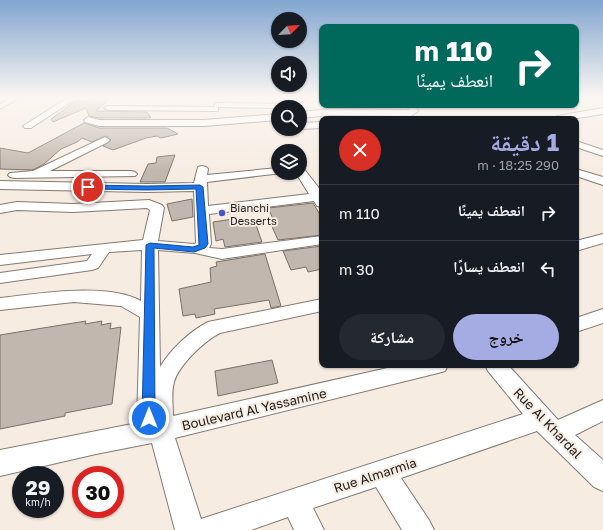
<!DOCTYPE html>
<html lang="ar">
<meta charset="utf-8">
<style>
body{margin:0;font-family:"Golos Text","Noto Naskh Arabic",sans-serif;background:#242831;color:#f1f3f6;direction:rtl;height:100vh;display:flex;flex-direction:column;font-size:15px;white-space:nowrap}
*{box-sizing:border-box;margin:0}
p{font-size:13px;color:#9ea1a6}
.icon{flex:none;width:22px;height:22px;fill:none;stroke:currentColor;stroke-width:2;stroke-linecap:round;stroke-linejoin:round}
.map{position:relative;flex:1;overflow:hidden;direction:ltr}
.side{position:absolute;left:319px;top:116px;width:260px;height:252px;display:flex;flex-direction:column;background:#171b24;border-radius:8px;box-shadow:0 1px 3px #0004;direction:rtl}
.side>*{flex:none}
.top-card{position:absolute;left:319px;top:24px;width:260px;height:84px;border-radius:8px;box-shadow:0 1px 3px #0004;direction:rtl;background:#00695c;color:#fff;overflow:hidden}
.needle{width:26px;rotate:66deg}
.tools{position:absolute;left:271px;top:12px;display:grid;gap:8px}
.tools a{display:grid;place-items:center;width:36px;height:36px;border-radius:50%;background:#171b24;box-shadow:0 1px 3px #0004;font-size:20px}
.speed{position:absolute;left:12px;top:466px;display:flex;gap:8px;font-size:20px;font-weight:700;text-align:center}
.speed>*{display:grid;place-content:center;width:52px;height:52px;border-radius:50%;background:#171b24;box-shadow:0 1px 3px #0004;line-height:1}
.speed small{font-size:10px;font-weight:400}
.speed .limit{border:6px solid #d22;background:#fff;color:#111}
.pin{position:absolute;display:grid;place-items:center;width:34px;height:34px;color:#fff;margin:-17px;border:2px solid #fff;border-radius:50%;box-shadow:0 1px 4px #0007}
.me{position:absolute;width:44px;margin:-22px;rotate:0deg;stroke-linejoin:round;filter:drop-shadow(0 0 3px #0008)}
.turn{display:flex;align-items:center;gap:14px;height:84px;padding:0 20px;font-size:18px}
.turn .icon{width:52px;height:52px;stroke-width:2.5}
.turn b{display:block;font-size:28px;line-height:34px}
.round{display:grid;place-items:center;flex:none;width:42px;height:42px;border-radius:21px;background:#242831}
.head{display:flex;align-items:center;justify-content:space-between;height:68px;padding:0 20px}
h1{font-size:24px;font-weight:700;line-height:30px;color:#a5ace3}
.button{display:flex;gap:8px;margin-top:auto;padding:8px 20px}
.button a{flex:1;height:46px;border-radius:24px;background:#a5ace3;color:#111;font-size:16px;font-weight:700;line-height:46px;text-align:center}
.button a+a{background:#242831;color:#f1f3f6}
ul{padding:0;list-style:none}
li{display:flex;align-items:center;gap:12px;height:56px;padding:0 20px;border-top:1px solid #363941}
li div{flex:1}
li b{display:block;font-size:15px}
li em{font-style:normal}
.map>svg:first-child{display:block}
.building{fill:#c2b7ae;stroke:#7a7068}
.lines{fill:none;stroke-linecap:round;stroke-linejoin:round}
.minor-casing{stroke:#847a71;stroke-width:2}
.minor{fill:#fff;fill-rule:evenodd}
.route{fill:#1a73e8;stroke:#114b97}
.poi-dot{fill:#4955cb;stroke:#f7ece2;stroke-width:1.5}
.labels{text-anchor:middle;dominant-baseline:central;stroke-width:4;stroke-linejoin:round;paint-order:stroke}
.poi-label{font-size:11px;fill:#1f1b18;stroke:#f7ece2;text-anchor:start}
.near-street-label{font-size:13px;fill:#1f1b18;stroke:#f7ece2}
</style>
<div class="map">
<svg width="603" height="530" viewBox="0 0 603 530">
<rect width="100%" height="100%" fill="#f7ece2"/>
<g class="building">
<path d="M111,97L96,111L147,112L151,118H99L89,116L86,108L53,122L51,119L76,101H85L87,98Z"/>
<path d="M84,123L99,128H167L178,134L161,138L157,136L146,138L113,150L103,146L111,140L106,136L92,142L82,138L77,142L61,149L44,164L33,170L0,169V148L28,153Z"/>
<path d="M175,155L165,182H140L148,164L156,163L157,157Z"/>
<path d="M192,199L193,217L172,221L167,204Z"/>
<path d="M313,203L322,218V235L278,240L269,220L273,219L268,208Z"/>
<path d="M233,219L234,225L255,222L262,242L225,247L223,239L216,241L213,222Z"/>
<path d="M322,246V269L308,272L306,267L291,270L283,251Z"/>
<path d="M265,254L281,306L271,308L269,300L214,309L215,314L196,318L195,314L183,316L179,289L211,282L210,268L217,266L216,262Z"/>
<path d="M86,321L85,324L102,321L101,325L111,323L110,329L121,327L112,404L65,413V416L0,429V335Z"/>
<path d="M272,360L278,383L218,396L215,371Z"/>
</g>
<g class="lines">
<g class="minor-casing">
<g id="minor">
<path d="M11,97H21L0,109V104Z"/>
<path d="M69,97H78L31,128H25L23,126Z"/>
<path d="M295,97H311L301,101L299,107H278V108L218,107V111H215L108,110L104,108L108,106L215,107V103H218L292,104Z"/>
<path d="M407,105H415L418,111L411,116L331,115L300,118V112L331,109L409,110Z"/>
<path d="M603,108V114L572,119H553L557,116Z"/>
<path d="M278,114V120L204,126H99L85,122L84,120L88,117L99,120H204Z"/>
<path d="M322,122V128L300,129V123Z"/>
<path d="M105,137L110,140L108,142L50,171H131L135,172L137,174L135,176L14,178L10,177L8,175L10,173L33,171Z"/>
<path d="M576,141L603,150V156L576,147Z"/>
<path d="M202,166L206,167L208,169L207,175L278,168V173H282L207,182L208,206L309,194L296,173H300V168L304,169L322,192V207L317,206L314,201L209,214L211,244L209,248L222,249L322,236V244L222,259L195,253L158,250L160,367C171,349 189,332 208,322L322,299V311L220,333C204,341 179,365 174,382C171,392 173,406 173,416L401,365H448L445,371L438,373L175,438L201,519L523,414L488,371L485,365H508L558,420L603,400V421L575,435L603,460V491L594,487L537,431L401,478L429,520L434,530H402L376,487L313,508L324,530H294L288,517L251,530H175L152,443L96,454L0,476V450L137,423L140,317L121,306L74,302L0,310V298C38,294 107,282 141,301L142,250L109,252L98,268L92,270L0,283V273L87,261L92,254L0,265V255L143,240L150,210L147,208L73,212L17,210L0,213V205L17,202L73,204L149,200L162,205L164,208L158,241L194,244L196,243L194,191L147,192L0,189V181L147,184L194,183L198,167Z"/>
<path d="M576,169L603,177V185L576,176Z"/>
<path d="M603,234V243L576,251V241Z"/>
<path d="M603,309V323L576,332V318Z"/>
</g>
</g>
<use href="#minor" class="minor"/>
</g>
<linearGradient id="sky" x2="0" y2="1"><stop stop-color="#81a5d0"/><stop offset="0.57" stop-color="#fbf6f2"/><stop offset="1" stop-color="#fbf6f2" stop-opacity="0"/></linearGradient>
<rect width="603" height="171" fill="url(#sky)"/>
<path class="route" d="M86,185L147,186L200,185L203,187L208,244L205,248L194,252L154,248L155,418L154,422L149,424L144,422L142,418L146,245L150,243L193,247L199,245L196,189L147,190L88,189L86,188Z"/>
<circle class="poi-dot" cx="222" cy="213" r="4"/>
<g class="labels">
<g class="poi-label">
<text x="230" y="207">Bianchi<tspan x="230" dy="13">Desserts</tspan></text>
</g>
<g class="near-street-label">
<text transform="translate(254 409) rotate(-13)">Boulevard Al Yassamine</text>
<text transform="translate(548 423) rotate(46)">Rue Al Khardal</text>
<text transform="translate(375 475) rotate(-18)">Rue Almarmia</text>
</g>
</g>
</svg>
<div class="tools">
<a><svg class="needle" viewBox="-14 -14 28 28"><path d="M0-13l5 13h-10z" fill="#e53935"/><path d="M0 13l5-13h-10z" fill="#9ea1a6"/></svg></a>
<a><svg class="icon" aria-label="sound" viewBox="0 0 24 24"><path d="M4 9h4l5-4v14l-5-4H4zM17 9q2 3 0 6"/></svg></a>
<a><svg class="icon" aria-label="search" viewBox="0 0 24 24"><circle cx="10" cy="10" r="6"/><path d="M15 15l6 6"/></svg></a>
<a><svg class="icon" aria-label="layers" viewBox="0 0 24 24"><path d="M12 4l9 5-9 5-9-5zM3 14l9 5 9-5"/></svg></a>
</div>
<div class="speed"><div>29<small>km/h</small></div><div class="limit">30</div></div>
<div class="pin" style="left:88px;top:187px;background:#d93025"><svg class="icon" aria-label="arrive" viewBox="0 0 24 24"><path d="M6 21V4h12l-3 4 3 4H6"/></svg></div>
<svg class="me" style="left:149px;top:418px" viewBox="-20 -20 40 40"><circle r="17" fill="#1a73e8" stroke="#fff" stroke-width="3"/><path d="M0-11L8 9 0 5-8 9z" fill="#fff"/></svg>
<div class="top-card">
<div class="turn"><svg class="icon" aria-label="right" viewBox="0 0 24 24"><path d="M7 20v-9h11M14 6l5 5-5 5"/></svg><div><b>110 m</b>انعطف يمينًا</div></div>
</div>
<section class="side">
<div class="head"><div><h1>1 دقيقة</h1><p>290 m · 18:25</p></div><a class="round" style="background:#d93025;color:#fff"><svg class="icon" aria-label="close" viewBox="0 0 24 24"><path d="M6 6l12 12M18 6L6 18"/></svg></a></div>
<ul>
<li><svg class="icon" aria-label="right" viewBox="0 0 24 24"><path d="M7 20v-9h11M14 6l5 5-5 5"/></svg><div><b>انعطف يمينًا</b></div><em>110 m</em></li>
<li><svg class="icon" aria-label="left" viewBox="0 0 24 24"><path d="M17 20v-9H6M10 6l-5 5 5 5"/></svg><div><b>انعطف يسارًا</b></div><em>30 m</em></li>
</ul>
<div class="button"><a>خروج</a><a>مشاركة</a></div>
</section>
</div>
